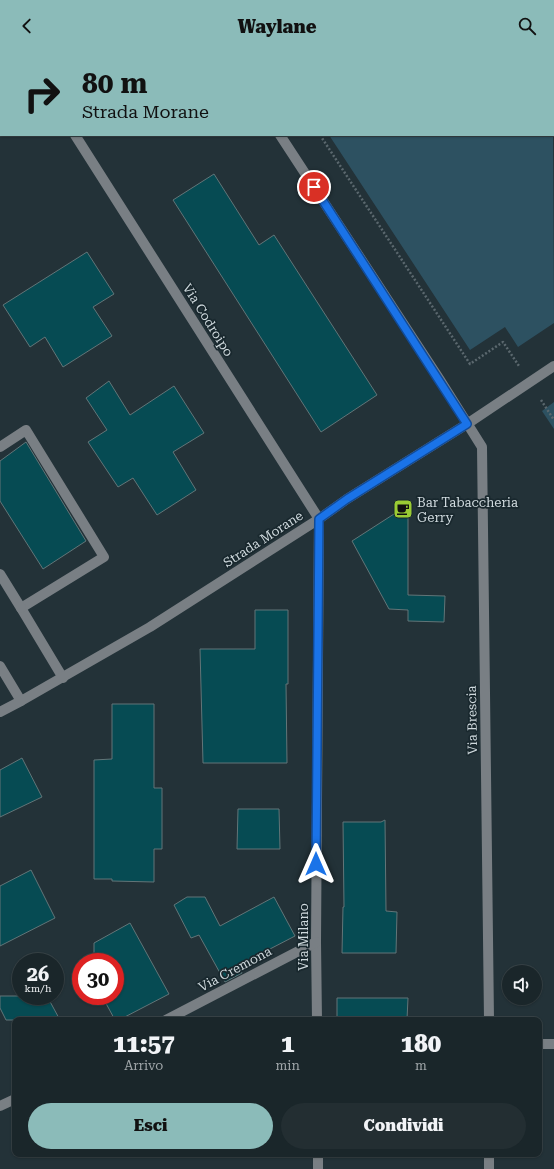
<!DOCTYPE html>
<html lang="it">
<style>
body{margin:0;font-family:"Roboto Serif",serif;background:#232e32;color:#f1f3f6;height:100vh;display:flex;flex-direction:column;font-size:15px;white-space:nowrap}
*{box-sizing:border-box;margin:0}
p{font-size:13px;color:#9fa5a8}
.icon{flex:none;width:22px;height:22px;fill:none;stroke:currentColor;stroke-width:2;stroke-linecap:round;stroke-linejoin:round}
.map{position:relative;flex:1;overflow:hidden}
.sheet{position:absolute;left:12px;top:965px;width:530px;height:140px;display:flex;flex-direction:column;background:#1a262a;border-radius:8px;box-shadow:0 1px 3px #0004,0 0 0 1px #384347}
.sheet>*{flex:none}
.guide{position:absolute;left:0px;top:0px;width:554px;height:84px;box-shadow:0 1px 3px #0004,0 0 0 1px #384347;background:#8bbbb9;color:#111;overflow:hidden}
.controls{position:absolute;left:502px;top:913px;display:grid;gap:8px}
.controls a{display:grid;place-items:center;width:40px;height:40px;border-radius:50%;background:#1a262a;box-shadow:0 1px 3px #0004,0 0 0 1px #384347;font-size:20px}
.speed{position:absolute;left:12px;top:901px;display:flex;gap:8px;font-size:20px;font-weight:700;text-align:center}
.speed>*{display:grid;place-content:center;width:52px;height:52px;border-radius:50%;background:#1a262a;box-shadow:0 1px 3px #0004,0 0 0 1px #384347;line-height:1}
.speed small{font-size:10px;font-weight:400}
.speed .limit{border:6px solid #d22;background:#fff;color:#111}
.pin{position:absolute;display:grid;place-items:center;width:34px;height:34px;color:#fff;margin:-17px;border:2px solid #fff;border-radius:50%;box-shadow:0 1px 4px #0007}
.me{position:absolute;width:44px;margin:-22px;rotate:0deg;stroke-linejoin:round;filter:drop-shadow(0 0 3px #0008)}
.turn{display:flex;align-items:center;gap:14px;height:84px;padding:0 16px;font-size:18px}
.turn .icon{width:52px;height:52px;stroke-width:2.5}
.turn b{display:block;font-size:28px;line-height:34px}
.eta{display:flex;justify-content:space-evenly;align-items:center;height:68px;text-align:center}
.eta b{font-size:24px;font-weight:800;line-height:28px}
.button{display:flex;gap:8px;margin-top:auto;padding:8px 16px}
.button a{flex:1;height:46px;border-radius:24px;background:#8bbbb9;color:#111;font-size:16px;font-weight:800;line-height:46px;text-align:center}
.button a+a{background:#232e32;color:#f1f3f6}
header{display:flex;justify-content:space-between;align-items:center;height:52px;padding:0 16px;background:#8bbbb9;color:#111;font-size:18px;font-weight:800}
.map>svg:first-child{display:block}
.green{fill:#2d5161}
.building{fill:#064b53;stroke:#627578}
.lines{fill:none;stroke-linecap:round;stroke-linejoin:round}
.path{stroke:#5b686e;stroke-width:2.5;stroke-dasharray:2 2;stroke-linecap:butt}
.minor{stroke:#797f84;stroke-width:10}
.route-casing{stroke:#114b97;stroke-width:10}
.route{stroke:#1a73e8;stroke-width:7}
.labels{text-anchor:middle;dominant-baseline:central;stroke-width:3.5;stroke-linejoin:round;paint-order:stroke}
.street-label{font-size:13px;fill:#cfd9dd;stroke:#19282e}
.poi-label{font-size:13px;fill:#cfd9dd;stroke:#19282e;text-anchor:start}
</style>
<header><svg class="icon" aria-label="back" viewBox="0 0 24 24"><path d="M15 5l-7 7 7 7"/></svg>Waylane<svg class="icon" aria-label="search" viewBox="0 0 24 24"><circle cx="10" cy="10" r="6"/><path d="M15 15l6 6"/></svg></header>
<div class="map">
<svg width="554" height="1117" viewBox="0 0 554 1117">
<rect width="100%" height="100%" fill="#233238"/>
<g class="green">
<path d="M275,0H539L538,1Z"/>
<path d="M553,79L554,271L518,295L505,275L470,298L329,83H553Z"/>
<path d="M554,350V377L542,359Z"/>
</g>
<g class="building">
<path d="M214,122L259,193L274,183L377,343L321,380L173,148Z"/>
<path d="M87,200L114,242L93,255L112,284L63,315L45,285L30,295L3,253Z"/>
<path d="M109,329L130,363L174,334L204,381L173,400L196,438L157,463L133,426L118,435L88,390L107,378L86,346Z"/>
<path d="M26,390L86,489L43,517L0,449V409Z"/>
<path d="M408,453V543L445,544L444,570L408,569V558L389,557L352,489Z"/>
<path d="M255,558H288V632H286L287,711H203L200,597H255Z"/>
<path d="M112,652H154V736H162V797H154V830L112,829V827H94V708L112,707Z"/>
<path d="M22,706L42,745L0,765V718Z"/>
<path d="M238,757H279L280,797H237Z"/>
<path d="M385,768L386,859L397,860L396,901H342L343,855H344L343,770H381Z"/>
<path d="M31,818L55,866L0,894V834Z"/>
<path d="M187,845H205L220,874L274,845L295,884L243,911L245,914L240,917L242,921L225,930L199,883L191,886L174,853Z"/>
<path d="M130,871L169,942L119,968H115L102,944H115V910H94V891Z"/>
<path d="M0,944H47L60,968H6L0,956Z"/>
<path d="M337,946H408L407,968H337Z"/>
</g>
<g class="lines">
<g class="path">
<path d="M266,0L267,1"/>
<path d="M320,83L470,312L503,290L519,314"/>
<path d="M541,348L554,368"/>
</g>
<g class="minor">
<path d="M226,0V1"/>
<path d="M75,83L319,467L316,890L317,968"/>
<path d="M280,83L440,328L482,395L489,968"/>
<path d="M0,395L26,378L104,505L21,556L63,626"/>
<path d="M0,522L21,556"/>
<path d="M0,614L21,649"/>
<path d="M0,660L21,649L150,575L319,467L347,447L467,372L554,314"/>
<path d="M166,968L316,890"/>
<path d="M539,992H554"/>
<path d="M0,1054L15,1047"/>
<path d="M318,1102V1117"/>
<path d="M489,1117V1102"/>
</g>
</g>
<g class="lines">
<g class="route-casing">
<path id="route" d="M314,135L467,372L347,447L319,467L316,812"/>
</g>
<use href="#route" class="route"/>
</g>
<defs>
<g id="cafe-square" transform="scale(1)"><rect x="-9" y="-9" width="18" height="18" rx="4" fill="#9acb34" stroke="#19282e"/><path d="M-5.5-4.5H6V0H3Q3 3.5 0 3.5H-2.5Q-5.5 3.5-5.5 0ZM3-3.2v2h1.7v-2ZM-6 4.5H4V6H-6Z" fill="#111"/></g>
</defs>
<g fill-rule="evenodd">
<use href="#cafe-square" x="403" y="457"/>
</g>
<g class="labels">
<g class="street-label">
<text transform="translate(208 268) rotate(58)">Via Codroipo</text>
<text transform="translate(263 487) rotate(-33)">Strada Morane</text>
<text transform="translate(472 668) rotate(-91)">Via Brescia</text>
<text transform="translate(303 885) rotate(-90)">Via Milano</text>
<text transform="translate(235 917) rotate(-28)">Via Cremona</text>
</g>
<g class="poi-label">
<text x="417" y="450">Bar Tabaccheria<tspan x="417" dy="15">Gerry</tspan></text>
</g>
</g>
</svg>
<div class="controls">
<a><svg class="icon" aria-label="sound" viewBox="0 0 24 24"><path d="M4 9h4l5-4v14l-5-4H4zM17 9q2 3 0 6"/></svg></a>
</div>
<div class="speed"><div>26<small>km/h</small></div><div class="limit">30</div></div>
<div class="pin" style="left:314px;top:135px;background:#d93025"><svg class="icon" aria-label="arrive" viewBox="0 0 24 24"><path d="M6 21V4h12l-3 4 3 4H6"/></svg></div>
<svg class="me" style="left:316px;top:812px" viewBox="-20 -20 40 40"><path d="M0-17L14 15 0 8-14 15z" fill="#1a73e8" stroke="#fff" stroke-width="4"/></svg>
<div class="guide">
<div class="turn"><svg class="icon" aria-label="right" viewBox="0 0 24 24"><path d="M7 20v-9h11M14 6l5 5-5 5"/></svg><div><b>80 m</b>Strada Morane</div></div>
</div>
<section class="sheet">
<div class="eta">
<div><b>11:57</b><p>Arrivo</p></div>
<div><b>1</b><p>min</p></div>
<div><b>180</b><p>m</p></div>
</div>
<div class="button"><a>Esci</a><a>Condividi</a></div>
</section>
</div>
